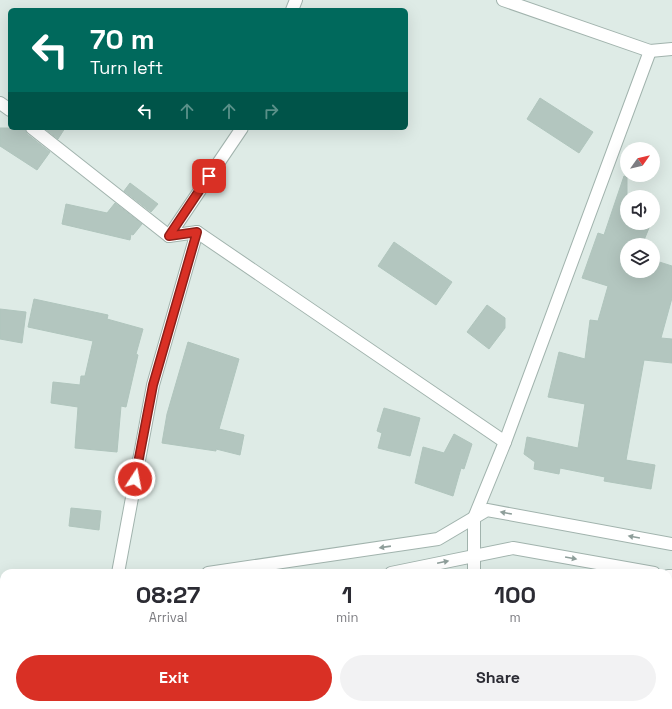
<!DOCTYPE html>
<style>
body{margin:0;font-family:"Space Grotesk",sans-serif;background:#f2f2f3;color:#2b2b33;height:100vh;display:flex;flex-direction:column;font-size:15px;white-space:nowrap}
*{box-sizing:border-box;margin:0}
p{font-size:13px;color:#7c7c81}
.icon{flex:none;width:22px;height:22px;fill:none;stroke:currentColor;stroke-width:2;stroke-linecap:round;stroke-linejoin:round}
.map{position:relative;flex:1;overflow:hidden}
.side{position:absolute;left:0px;top:569px;width:672px;height:140px;display:flex;flex-direction:column;background:#fff;border-radius:12px 12px 0 0;box-shadow:0 4px 16px #0002}
.side>*{flex:none}
.top-card{position:absolute;left:8px;top:8px;width:400px;height:122px;border-radius:6px;box-shadow:0 4px 16px #0002;background:#00695c;color:#fff;overflow:hidden}
.needle{width:26px;rotate:56deg}
.controls{position:absolute;left:620px;top:142px;display:grid;gap:8px}
.controls a{display:grid;place-items:center;width:40px;height:40px;border-radius:50%;background:#fff;box-shadow:0 4px 16px #0002;font-size:20px}
.pin{position:absolute;display:grid;place-items:center;width:34px;height:34px;color:#fff;margin:-17px;border-radius:8px;box-shadow:0 2px 6px #0006}
.me{position:absolute;width:44px;margin:-22px;rotate:11deg;stroke-linejoin:round;filter:drop-shadow(0 0 3px #0008)}
.turn{display:flex;align-items:center;gap:14px;height:84px;padding:0 16px;font-size:18px}
.turn .icon{width:52px;height:52px;stroke-width:2.5}
.turn b{display:block;font-size:28px;line-height:34px}
.lanes{display:flex;align-items:center;height:38px;padding:0 16px;background:#0003;justify-content:center;gap:20px;direction:ltr}
.lanes .off{opacity:.35}
.eta{display:flex;justify-content:space-evenly;align-items:center;height:68px;text-align:center}
.eta b{font-size:24px;font-weight:700;line-height:28px}
.button{display:flex;gap:8px;margin-top:auto;padding:8px 16px}
.button a{flex:1;height:46px;border-radius:24px;background:#d93025;color:#fff;font-size:16px;font-weight:700;line-height:46px;text-align:center}
.button a+a{background:#f2f2f3;color:#2b2b33}
.map>svg:first-child{display:block}
.building{fill:#b3c6bf;stroke:#b0c5bd}
.lines{fill:none;stroke-linecap:round;stroke-linejoin:round}
.service-casing{stroke:#a1b3ad;stroke-width:14}
.minor-casing{stroke:#a1b3ad;stroke-width:14}
.service{stroke:#fff;stroke-width:12}
.minor{stroke:#fff;stroke-width:12}
.oneway{fill:#8e9e9a}
.route-casing{stroke:#8d1f18;stroke-width:10}
.route{stroke:#d93025;stroke-width:7}
</style>
<div class="map">
<svg width="672" height="709" viewBox="0 0 672 709">
<rect width="100%" height="100%" fill="#deebe6"/>
<g class="building">
<path d="M540,98L593,132L579,153L527,119Z"/>
<path d="M0,128H25L27,134L50,152L37,170L0,146Z"/>
<path d="M44,128H65L58,139Z"/>
<path d="M624,176L627,177V223H651L642,245H627V271H653V260L672,266V298L661,338L672,339V363L644,360L626,460L655,465L651,489L604,481L605,477L560,468L559,474L534,469L535,462L524,454L527,437L578,448L585,404L548,397L559,352L585,359L590,320L598,321L608,286L582,278L598,233L604,235Z"/>
<path d="M130,183L158,204L151,212L124,191Z"/>
<path d="M115,203L142,224L133,235L131,234L130,240L62,224L66,204L107,213Z"/>
<path d="M394,242L452,282L436,305L378,266Z"/>
<path d="M34,299L108,315L107,319L143,329L136,354L138,355L126,407L121,406L117,452L75,448L78,407L51,403L53,382L80,385L81,376H85L93,341L28,327Z"/>
<path d="M487,305L505,318V328L489,349L467,332Z"/>
<path d="M0,309L26,312L22,343L0,339Z"/>
<path d="M188,342L239,359L219,429L244,435L240,455L216,449V451L162,443L167,414Z"/>
<path d="M384,408L420,418L410,456L378,448L382,433L377,431Z"/>
<path d="M454,434L472,444L464,469L461,468L453,496L415,483L423,447L444,453Z"/>
<path d="M71,508L101,511L99,530L69,526Z"/>
</g>
<g class="lines">
<g class="service-casing">
<g id="service">
<path d="M0,103L10,110"/>
<path d="M32,128L169,236L197,232L505,442"/>
</g>
</g>
<g class="minor-casing">
<g id="minor">
<path d="M503,0L650,51L672,49"/>
<path d="M292,10L296,0"/>
<path d="M169,236L242,128"/>
<path d="M118,573L153,385L197,232"/>
<path d="M208,573L438,539L487,510L672,544"/>
<path d="M391,573L513,548L654,573"/>
<path d="M474,573V518L505,442L650,51"/>
<path d="M668,576H672"/>
<path d="M0,603H4"/>
<path d="M0,636L4,635"/>
<path d="M196,705L197,709"/>
<path d="M475,705V709"/>
</g>
</g>
<use href="#service" class="service"/>
<use href="#minor" class="minor"/>
</g>
<defs><path id="oneway-solid" d="M-6-.8H1V-3.2L6.5 0L1 3.2V.8H-6Z"/></defs>
<g class="oneway">
<use href="#oneway-solid" transform="translate(506 513) rotate(-170)"/>
<use href="#oneway-solid" transform="translate(634 537) rotate(-170)"/>
<use href="#oneway-solid" transform="translate(385 547) rotate(172)"/>
<use href="#oneway-solid" transform="translate(571 558) rotate(10)"/>
<use href="#oneway-solid" transform="translate(443 562) rotate(-12)"/>
</g>
<g class="lines">
<g class="route-casing">
<path id="route" d="M135,479L153,385L197,232L169,236L209,176"/>
</g>
<use href="#route" class="route"/>
</g>
</svg>
<div class="controls">
<a><svg class="needle" viewBox="-14 -14 28 28"><path d="M0-13l5 13h-10z" fill="#e53935"/><path d="M0 13l5-13h-10z" fill="#7c7c81"/></svg></a>
<a><svg class="icon" aria-label="sound" viewBox="0 0 24 24"><path d="M4 9h4l5-4v14l-5-4H4zM17 9q2 3 0 6"/></svg></a>
<a><svg class="icon" aria-label="layers" viewBox="0 0 24 24"><path d="M12 4l9 5-9 5-9-5zM3 14l9 5 9-5"/></svg></a>
</div>
<div class="pin" style="left:209px;top:176px;background:#d93025"><svg class="icon" aria-label="arrive" viewBox="0 0 24 24"><path d="M6 21V4h12l-3 4 3 4H6"/></svg></div>
<svg class="me" style="left:135px;top:479px" viewBox="-20 -20 40 40"><circle r="17" fill="#d93025" stroke="#fff" stroke-width="3"/><path d="M0-11L8 9 0 5-8 9z" fill="#fff"/></svg>
<div class="top-card">
<div class="turn"><svg class="icon" aria-label="left" viewBox="0 0 24 24"><path d="M17 20v-9H6M10 6l-5 5 5 5"/></svg><div><b>70 m</b>Turn left</div></div>
<div class="lanes"><svg class="icon" aria-label="left" viewBox="0 0 24 24"><path d="M17 20v-9H6M10 6l-5 5 5 5"/></svg><svg class="icon off" aria-label="ahead" viewBox="0 0 24 24"><path d="M12 20V5M6 11l6-6 6 6"/></svg><svg class="icon off" aria-label="ahead" viewBox="0 0 24 24"><path d="M12 20V5M6 11l6-6 6 6"/></svg><svg class="icon off" aria-label="right" viewBox="0 0 24 24"><path d="M7 20v-9h11M14 6l5 5-5 5"/></svg></div>
</div>
<section class="side">
<div class="eta">
<div><b>08:27</b><p>Arrival</p></div>
<div><b>1</b><p>min</p></div>
<div><b>100</b><p>m</p></div>
</div>
<div class="button"><a>Exit</a><a>Share</a></div>
</section>
</div>
